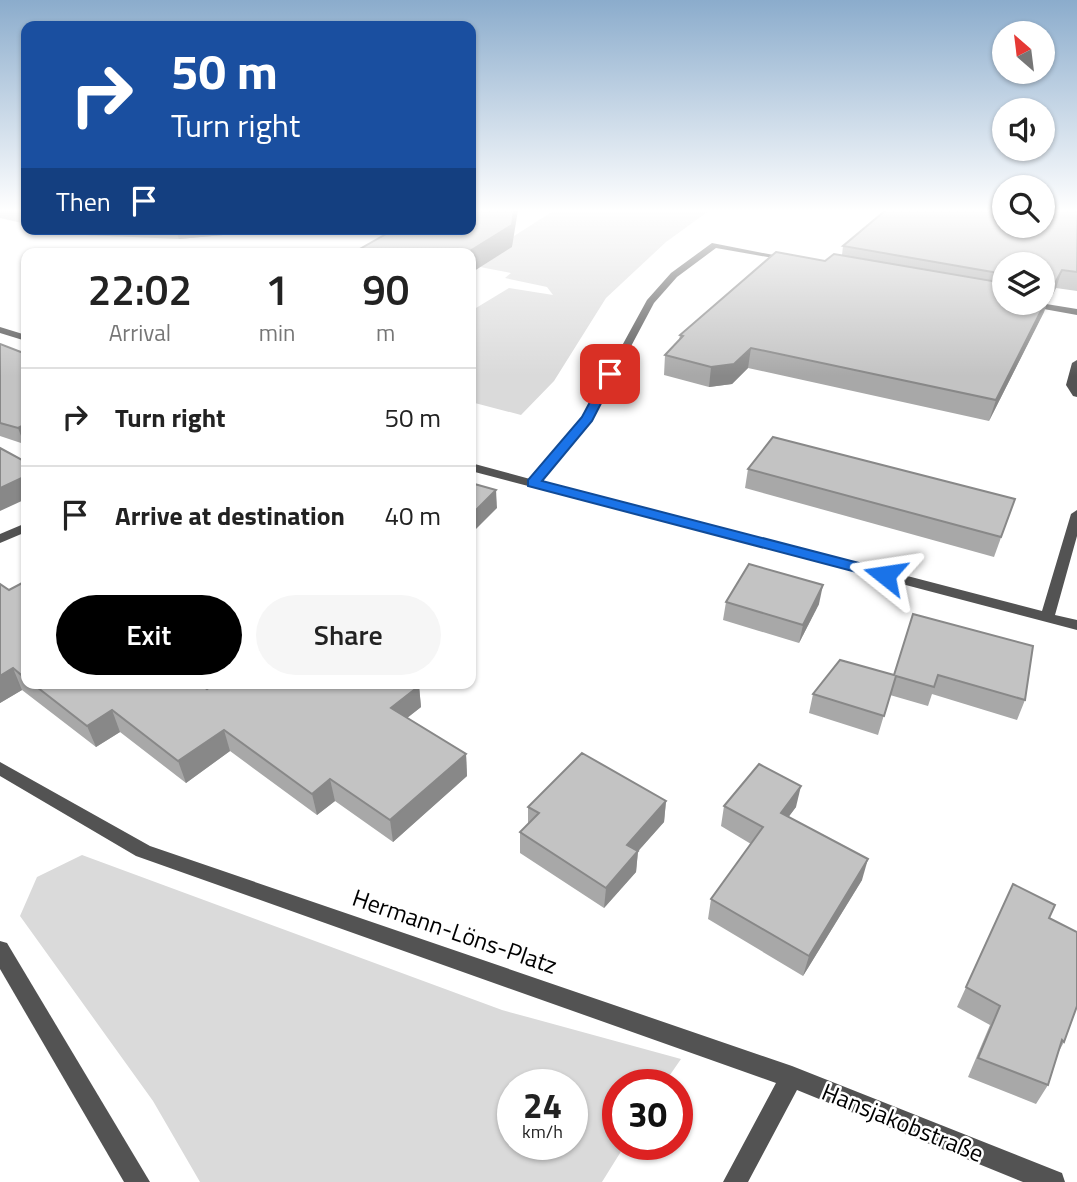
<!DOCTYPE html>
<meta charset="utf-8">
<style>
body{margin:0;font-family:"Titillium Web",sans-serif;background:#f6f6f6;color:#222;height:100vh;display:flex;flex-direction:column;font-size:26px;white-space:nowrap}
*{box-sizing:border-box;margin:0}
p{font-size:23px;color:#767676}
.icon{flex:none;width:38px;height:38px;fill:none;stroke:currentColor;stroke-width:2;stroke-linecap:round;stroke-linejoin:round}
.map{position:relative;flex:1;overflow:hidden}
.drawer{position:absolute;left:21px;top:248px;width:455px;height:441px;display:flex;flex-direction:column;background:#fff;border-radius:14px;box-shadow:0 2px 5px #0004}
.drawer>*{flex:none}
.guide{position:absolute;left:21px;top:21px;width:455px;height:214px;border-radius:14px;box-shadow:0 2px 5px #0004;background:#1a4fa0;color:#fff;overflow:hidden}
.needle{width:46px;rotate:332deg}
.tools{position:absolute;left:992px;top:21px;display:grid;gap:14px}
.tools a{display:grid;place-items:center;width:63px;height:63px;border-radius:50%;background:#fff;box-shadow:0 2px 5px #0004;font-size:35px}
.speed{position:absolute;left:497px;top:1069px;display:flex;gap:14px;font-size:35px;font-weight:700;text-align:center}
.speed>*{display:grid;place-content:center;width:91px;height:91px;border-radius:50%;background:#fff;box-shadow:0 2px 5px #0004;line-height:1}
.speed small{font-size:18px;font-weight:400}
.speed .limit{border:10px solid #d22;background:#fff;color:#111}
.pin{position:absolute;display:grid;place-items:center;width:60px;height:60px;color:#fff;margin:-30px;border-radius:14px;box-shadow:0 4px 10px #0006}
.me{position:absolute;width:77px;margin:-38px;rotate:285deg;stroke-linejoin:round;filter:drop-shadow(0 0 5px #0008)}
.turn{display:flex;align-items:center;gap:24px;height:147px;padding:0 35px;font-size:32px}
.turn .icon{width:91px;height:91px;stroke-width:2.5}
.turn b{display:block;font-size:49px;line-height:60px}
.then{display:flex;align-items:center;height:66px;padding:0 35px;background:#0003;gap:14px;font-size:26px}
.eta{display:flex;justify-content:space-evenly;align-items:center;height:119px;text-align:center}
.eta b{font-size:42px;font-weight:600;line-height:49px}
.button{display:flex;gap:14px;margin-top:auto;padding:14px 35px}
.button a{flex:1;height:80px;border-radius:42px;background:#000;color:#fff;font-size:28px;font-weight:600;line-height:80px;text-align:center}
.button a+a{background:#f6f6f6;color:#222}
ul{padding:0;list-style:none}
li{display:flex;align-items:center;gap:21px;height:98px;padding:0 35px;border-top:2px solid #e0e0e0}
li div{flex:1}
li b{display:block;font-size:26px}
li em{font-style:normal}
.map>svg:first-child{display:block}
.green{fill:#dadada;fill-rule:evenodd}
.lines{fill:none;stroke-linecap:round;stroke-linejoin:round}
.minor{fill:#535353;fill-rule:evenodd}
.wall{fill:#a8a8a8;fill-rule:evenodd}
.shaded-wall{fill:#888}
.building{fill:#c3c3c3;stroke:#888;stroke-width:2}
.route{fill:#1a73e8;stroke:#114b97;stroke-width:2}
.labels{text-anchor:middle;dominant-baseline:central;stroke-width:5;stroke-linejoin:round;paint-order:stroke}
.near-street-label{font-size:24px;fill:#000;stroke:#fff}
</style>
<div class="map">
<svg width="1077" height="1182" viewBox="0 0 1077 1182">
<rect width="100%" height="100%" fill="#fff"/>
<g class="green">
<path d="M555,210H710L666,242L606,298L554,381L521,415L471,402V311L509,288L553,295L547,287L505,278L511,273L480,267L513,246L503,243Z"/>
<path d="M82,855L502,1010L681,1059L663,1085H618V1144L625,1145L602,1182H200L153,1101L20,916L37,877ZM513,1085H572V1144H513Z"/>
</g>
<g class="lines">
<g class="minor">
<path d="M712,243L794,259L790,261L716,248L677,277L654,303L593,418L541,481L1042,611L1071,514L1077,510V536L1055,615L1077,620V630L471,471V463L530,479L583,417L647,300L671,273Z"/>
<path d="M1023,303H1040L1077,309V315L1027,306Z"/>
<path d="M0,327L26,335V341L0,333Z"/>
<path d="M1077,360V397L1073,396L1066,385L1072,363Z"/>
<path d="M26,523V532L0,543V534Z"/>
<path d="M0,762L150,846L792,1066L1062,1173L1065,1182H1023L797,1090L748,1182H723L776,1083L136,856L0,776Z"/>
<path d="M0,941L7,943L150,1182H124L0,969Z"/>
</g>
</g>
<g class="wall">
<path d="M0,210H26V224L0,218Z"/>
<path d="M875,210H1077V291L1056,288L1049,302H1047L1044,312L989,421L748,368L732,384L709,387L664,375L665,355L679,340L680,335L825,261L842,255L843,246L884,212ZM1004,264H1043V303H1004Z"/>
<path d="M54,229H273L256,232L179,239L85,235Z"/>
<path d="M0,344L26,354V442L24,444L0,436Z"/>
<path d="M748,469L1015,499L994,557L745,488Z"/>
<path d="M26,581V684H199L207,689L419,686L421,707L407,718L466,754L467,776L393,842L335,801L317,815L230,751L186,783L120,732L96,747L22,690L0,703V584L9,590Z"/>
<path d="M726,602L819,604L799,643L723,620Z"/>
<path d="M913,614L1025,700L1017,720L932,694L928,706L890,695L878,735L809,713L813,694L894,675Z"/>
<path d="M666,801L664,822L638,851L636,872L604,908L520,853V832L528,824V807Z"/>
<path d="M724,806L796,807L788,817L862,880L803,976L708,919L711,899L751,844L721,826Z"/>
<path d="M1004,904L1049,918L1064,1042L1058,1053L1048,1085L1036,1104L968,1077L990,1025L957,1007Z"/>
</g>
<g class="shaded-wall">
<path d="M514,210H518L512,247L471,273V254H465Z"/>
<path d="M176,229H273L256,232L179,239Z"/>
<path d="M1062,270L1056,288L1049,302L1055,283Z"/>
<path d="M1050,293L1044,312L989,421L996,400Z"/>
<path d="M751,348L748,368L732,384L709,387L711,367Z"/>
<path d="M26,424V442L24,444L18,428Z"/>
<path d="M26,476V499L0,511V488Z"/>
<path d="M496,490L497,508L471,534V515Z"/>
<path d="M823,585L819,604L799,643L803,625Z"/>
<path d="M13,668L22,690L0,703V676Z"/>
<path d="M419,686L421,707L393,729L391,708Z"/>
<path d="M112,710L120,732L96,747L87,726Z"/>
<path d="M224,730L230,751L186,783L178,761Z"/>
<path d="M466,754L467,776L393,842L390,820Z"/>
<path d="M330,779L335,801L317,815L312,794Z"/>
<path d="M801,786L796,807L776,834L781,813Z"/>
<path d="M666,801L664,822L625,866L627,845Z"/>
<path d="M638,851L636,872L604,908L606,888Z"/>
<path d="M868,859L862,880L803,976L809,956Z"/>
</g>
<g class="building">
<path d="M471,210H514L512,225L465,254H351L395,229H471Z"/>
<path d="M886,210H1004V226H1043V210H1077V272L1062,270L1055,283H1043V264H1004V274L843,246Z"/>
<path d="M776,252L825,261L834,254L1004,283V303H1043V292L1050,293L996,400L751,348L734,364L711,367L665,355L683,336L680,335Z"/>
<path d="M0,344L26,354V424L18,428L0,423Z"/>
<path d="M773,437L1015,499L1001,537L748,469Z"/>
<path d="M0,448L26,462V476L0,488Z"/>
<path d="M471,483L496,490L471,515Z"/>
<path d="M749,564L823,585L803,625L726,602Z"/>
<path d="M26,581V679L13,668L0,676V584L9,590Z"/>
<path d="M913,614L1033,646L1025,700L938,675L934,687L896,676L884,716L813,694L840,660L894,675Z"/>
<path d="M33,684H199L207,689L215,684H417L419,686L391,708L466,754L390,820L330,779L312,794L224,730L178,761L112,710L87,726Z"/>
<path d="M582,753L666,801L627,845L638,851L606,888L520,832L539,813L528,807Z"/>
<path d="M759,764L801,786L781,813L868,859L809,956L711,899L763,827L724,806Z"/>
<path d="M1013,884L1055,905L1049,918L1077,932V1006L1064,1042L1062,1040L1048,1085L978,1058L1000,1006L966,987Z"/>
</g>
<linearGradient id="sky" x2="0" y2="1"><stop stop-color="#8baccc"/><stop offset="0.56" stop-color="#fff"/><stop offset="1" stop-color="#fff" stop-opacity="0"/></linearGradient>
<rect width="1077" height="376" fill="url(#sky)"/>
<path class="route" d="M606,372L616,374L592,421L542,481L890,571V578H879L528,486V480L582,417Z"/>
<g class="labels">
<g class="near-street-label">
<text transform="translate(455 931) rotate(19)">Hermann-Löns-Platz</text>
<text transform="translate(903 1122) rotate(22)">Hansjakobstraße</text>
</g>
</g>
</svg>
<div class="tools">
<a><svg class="needle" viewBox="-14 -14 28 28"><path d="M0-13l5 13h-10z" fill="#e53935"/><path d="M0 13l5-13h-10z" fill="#767676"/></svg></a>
<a><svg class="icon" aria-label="sound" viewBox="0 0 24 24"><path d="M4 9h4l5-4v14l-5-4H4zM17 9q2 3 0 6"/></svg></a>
<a><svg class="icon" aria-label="search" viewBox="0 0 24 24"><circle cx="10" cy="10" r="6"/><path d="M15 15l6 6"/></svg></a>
<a><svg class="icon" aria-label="layers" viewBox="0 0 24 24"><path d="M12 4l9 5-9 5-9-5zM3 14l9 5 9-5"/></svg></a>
</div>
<div class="speed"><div>24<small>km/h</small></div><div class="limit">30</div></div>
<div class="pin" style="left:610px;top:374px;background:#d93025"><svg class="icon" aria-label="arrive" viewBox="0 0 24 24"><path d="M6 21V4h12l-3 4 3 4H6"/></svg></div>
<svg class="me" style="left:885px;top:575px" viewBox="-20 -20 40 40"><path d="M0-17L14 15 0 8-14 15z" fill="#1a73e8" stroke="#fff" stroke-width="4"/></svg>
<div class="guide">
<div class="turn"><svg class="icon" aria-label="right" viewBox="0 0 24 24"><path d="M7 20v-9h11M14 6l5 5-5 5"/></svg><div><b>50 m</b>Turn right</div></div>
<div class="then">Then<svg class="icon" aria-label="arrive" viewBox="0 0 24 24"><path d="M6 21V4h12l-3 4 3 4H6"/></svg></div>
</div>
<section class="drawer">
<div class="eta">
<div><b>22:02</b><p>Arrival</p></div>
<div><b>1</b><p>min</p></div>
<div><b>90</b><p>m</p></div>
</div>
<ul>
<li><svg class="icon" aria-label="right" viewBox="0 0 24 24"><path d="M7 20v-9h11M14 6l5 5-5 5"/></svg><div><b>Turn right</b></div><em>50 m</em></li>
<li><svg class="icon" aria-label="arrive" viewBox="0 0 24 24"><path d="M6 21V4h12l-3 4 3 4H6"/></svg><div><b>Arrive at destination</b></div><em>40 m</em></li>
</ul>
<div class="button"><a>Exit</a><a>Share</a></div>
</section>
</div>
